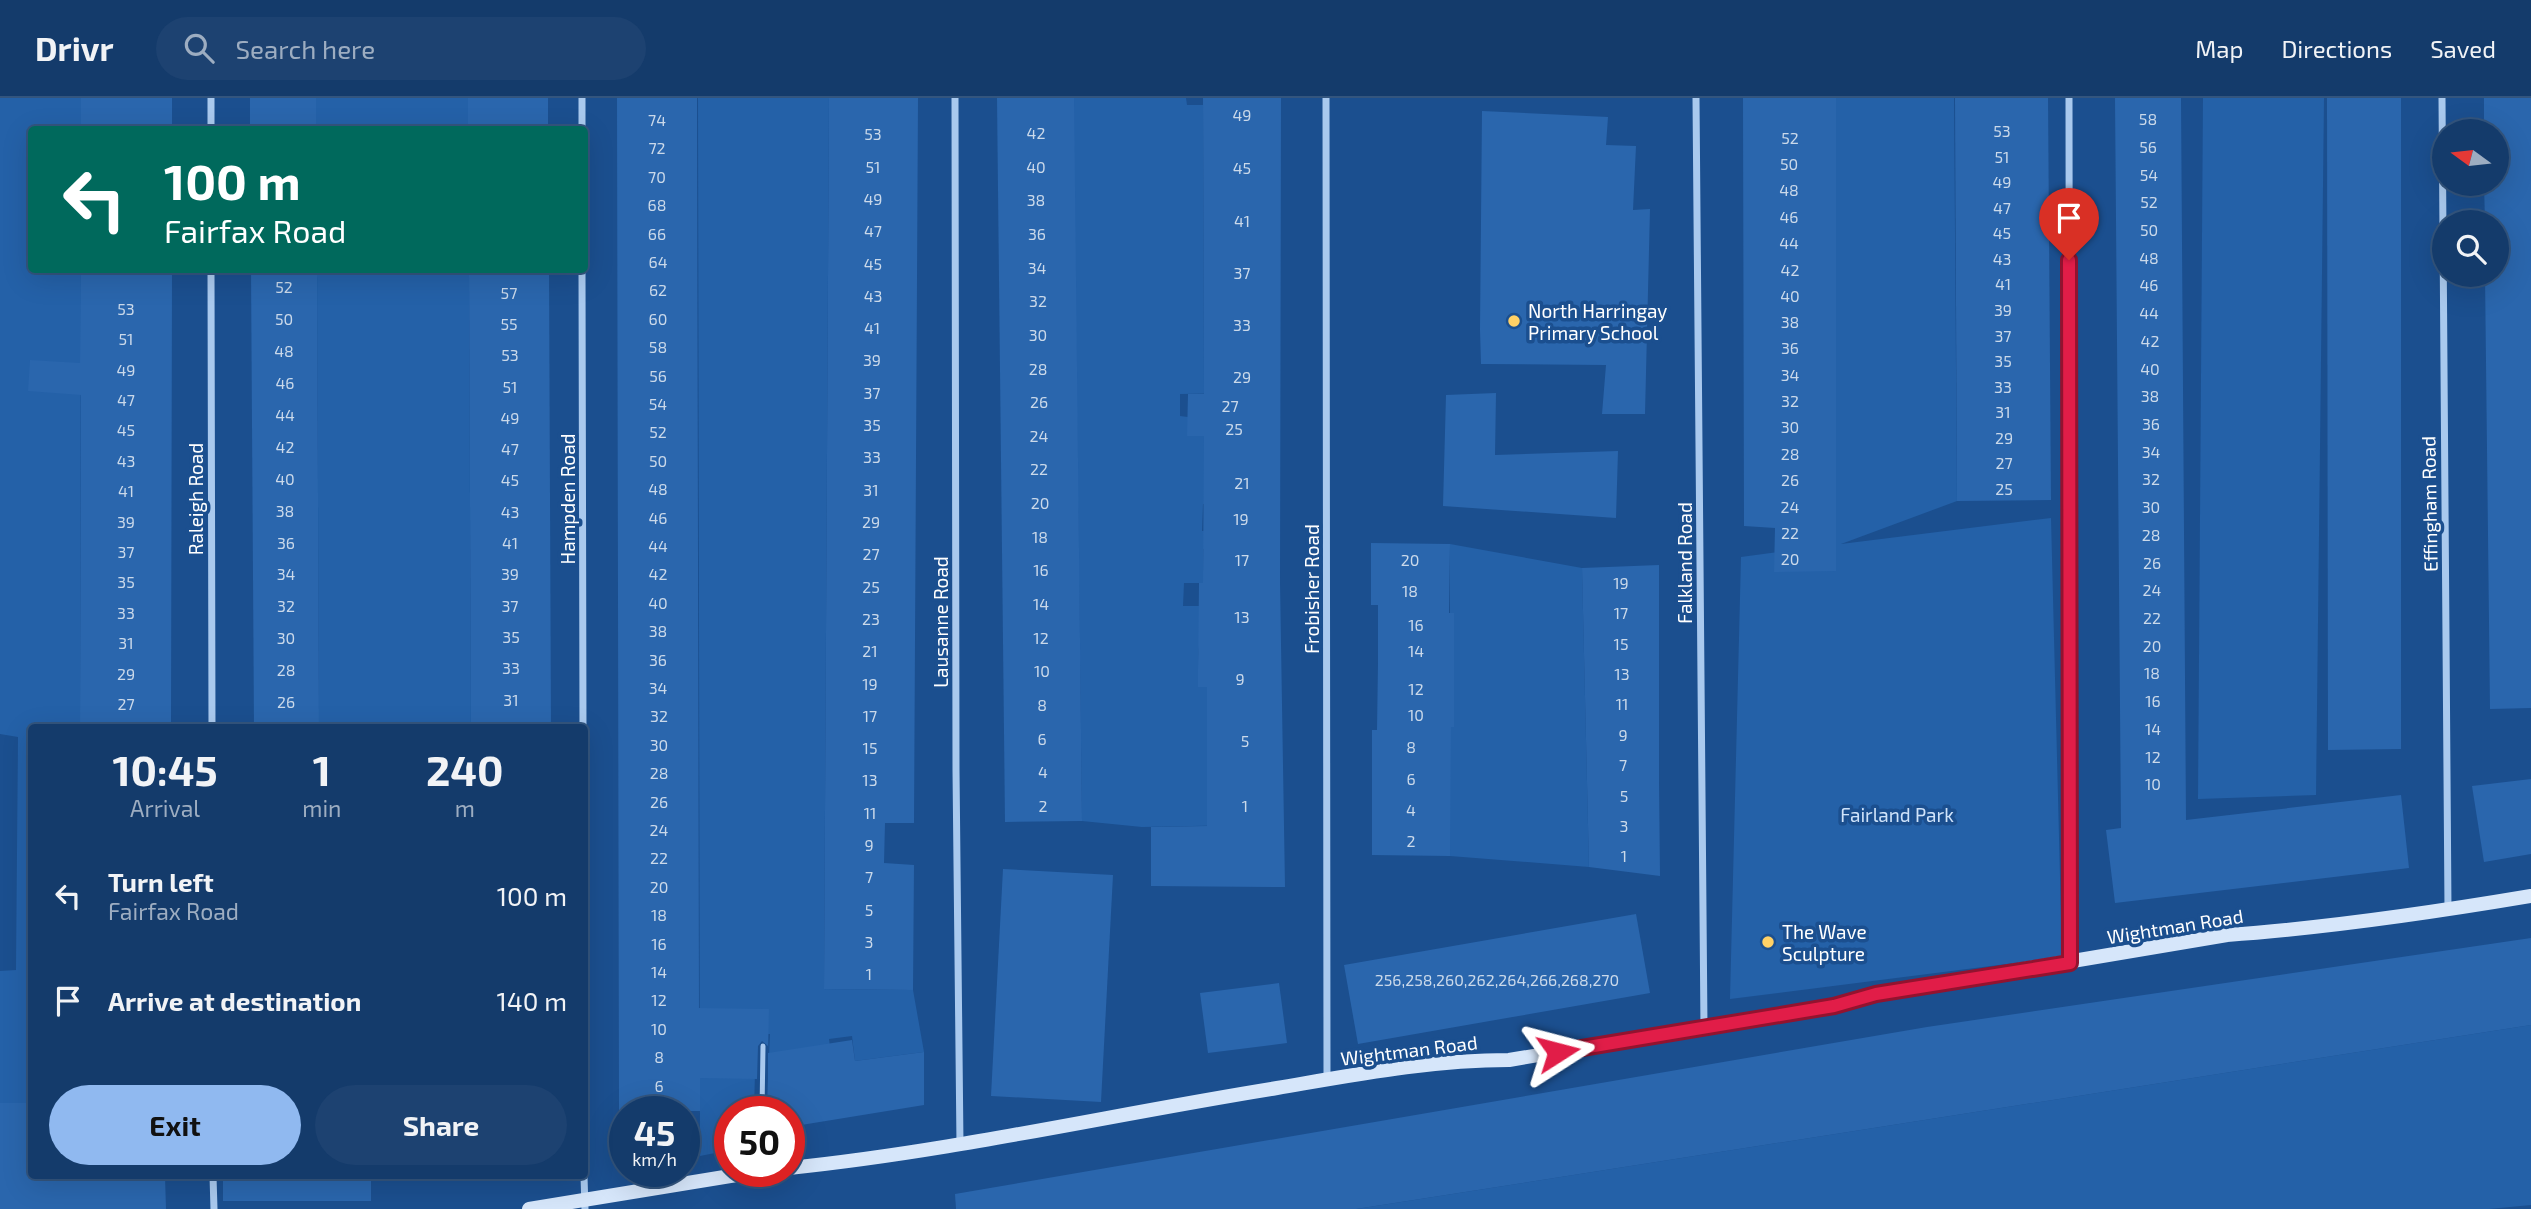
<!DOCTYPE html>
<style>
body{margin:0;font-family:"Exo 2",sans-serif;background:#1d4271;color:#f1f3f6;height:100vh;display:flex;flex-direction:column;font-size:26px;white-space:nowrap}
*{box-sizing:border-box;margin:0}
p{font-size:23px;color:#9dadc1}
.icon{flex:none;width:38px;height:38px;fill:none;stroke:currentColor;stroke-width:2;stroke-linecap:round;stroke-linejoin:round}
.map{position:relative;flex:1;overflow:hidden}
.details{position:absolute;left:28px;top:626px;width:560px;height:455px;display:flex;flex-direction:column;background:#143b6b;border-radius:7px;box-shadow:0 7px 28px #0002,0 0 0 2px #33557e}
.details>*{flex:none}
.top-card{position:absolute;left:28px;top:28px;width:560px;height:147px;border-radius:7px;box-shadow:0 7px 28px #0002,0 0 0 2px #33557e;background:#00695c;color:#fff;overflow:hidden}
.needle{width:46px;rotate:285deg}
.controls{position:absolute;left:2432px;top:21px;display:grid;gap:14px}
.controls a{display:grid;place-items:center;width:77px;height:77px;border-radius:50%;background:#143b6b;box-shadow:0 7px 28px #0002,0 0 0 2px #33557e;font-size:35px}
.speed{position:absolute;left:609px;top:998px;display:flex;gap:14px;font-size:35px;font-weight:700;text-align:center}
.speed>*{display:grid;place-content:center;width:91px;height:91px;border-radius:50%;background:#143b6b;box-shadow:0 7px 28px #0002,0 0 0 2px #33557e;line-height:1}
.speed small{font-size:18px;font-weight:400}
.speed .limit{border:10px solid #d22;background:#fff;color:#111}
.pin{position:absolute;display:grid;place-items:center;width:60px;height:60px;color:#fff;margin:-72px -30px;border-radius:50% 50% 50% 0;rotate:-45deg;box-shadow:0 0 7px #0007}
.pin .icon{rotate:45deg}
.me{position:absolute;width:77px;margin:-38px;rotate:81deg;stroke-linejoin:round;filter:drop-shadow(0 0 5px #0008)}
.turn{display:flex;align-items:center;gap:24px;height:147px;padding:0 21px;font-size:32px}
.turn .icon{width:91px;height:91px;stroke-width:2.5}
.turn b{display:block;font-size:49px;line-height:60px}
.eta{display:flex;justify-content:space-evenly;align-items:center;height:119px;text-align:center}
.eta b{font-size:42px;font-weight:700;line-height:49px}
.cta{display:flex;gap:14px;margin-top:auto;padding:14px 21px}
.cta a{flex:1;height:80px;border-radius:42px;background:#90b9f0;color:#111;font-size:28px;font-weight:700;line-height:80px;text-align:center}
.cta a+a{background:#1d4271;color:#f1f3f6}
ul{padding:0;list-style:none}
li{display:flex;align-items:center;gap:21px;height:105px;padding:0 21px}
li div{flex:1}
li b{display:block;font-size:26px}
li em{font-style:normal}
header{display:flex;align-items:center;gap:42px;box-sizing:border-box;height:98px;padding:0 35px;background:#143b6b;border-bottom:2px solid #33557e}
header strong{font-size:33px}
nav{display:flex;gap:38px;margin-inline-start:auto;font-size:24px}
.search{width:490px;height:63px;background:#1d4271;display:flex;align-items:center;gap:18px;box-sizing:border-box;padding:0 24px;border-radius:38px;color:#9dadc1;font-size:26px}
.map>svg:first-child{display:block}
.green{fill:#2461a8}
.building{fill:#2a66ad}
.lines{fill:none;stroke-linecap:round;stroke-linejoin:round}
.service{stroke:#a9c9ee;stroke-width:5}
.minor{stroke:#a9c9ee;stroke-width:7}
.secondary{stroke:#d6e6fa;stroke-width:14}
.route-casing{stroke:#92132f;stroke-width:18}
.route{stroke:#e11d48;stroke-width:12}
.poi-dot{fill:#ffd166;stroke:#1b4f8f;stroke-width:2.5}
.labels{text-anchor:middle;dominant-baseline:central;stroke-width:7;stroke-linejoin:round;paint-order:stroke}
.number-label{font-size:16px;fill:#cad9ea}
.poi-label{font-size:19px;fill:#fff;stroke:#1b4f8f;text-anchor:start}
.street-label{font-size:19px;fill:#fff;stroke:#1b4f8f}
.park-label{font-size:19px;fill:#cfe3fa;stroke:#1b4f8f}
</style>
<header>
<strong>Drivr</strong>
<div class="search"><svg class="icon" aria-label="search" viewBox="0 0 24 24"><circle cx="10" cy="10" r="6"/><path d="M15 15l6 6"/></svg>Search here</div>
<nav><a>Map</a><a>Directions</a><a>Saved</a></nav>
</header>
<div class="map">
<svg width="2531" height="1111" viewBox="0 0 2531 1111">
<rect width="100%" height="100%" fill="#1b4f8f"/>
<g class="green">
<path d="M0,0H81V31L32,32V172H81L80,630H32L31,1005H0V873L16,872L18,639L0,636Z"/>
<rect x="316" y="0" width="152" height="31"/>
<path d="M698,0H829L824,891L913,892L924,954L855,963L852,938L829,941L834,979L776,1001L767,1002L770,936H756L754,1013H730V1052L700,1058Z"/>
<path d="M1073,0H1186L1187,7H1203L1204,286L1245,295L1180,296V318L1188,319L1204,338L1235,406H1203L1202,433H1225L1236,451H1203V472L1218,490L1200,485H1184L1183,508H1204L1198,555V589H1239L1207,678V715L1244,727L1142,729L1082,723Z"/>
<path d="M1836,0H1954L1957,403L1841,446L2051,420L2062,859L1730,901L1741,459L1836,446Z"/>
<path d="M2203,0H2324L2316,697L2198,701Z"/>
<path d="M317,172H469L471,630H319Z"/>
<path d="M1450,446L1582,470L1589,769L1450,758Z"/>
<path d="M2531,927V1107L2489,1111H1356Z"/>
</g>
<g class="building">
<rect x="81" y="0" width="91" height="32"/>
<rect x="250" y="0" width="66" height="32"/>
<rect x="468" y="0" width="80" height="32"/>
<path d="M617,0H697L699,910L769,911L768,955L852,942L855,963L924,954V1007L789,1029V1013H768V948L762,943L758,948L757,981L700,980V1013H619Z"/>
<path d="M829,0H918L914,725H885L884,765L914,767L913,892L824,891Z"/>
<path d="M997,0H1074L1082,723L1005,724Z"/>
<path d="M1203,0H1281L1280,484L1285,789L1151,788V729L1207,728V589H1198V571L1199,485H1203L1204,338H1187L1188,296H1204Z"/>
<path d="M1743,0H1836V473L1774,474L1775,430L1744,428Z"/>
<path d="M1955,0H2048L2051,402L1957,403Z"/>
<path d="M2115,0H2181L2186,722L2401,697L2409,770L2115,805L2106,732L2121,730Z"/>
<path d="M2327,0H2401V651L2328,652Z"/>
<path d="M2484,0H2531V610L2490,611L2485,177H2497V124H2485L2484,86H2497V33H2484Z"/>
<path d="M1482,13L1608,19L1606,47L1636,48L1633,112L1650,111L1645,316H1602L1606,267L1481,266L1480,232Z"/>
<path d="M81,172H172L171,630H80L81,297L28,293L30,262L80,265Z"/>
<path d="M251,172H317L319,630H254Z"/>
<path d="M469,172H549L551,630H471Z"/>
<path d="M1496,295L1495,357L1618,353L1616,420L1443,408L1446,297Z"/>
<path d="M1371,445L1450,446L1449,515H1454V629H1451L1450,758L1372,757V632H1377L1378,565V507H1371Z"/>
<path d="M1659,467V684L1660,778L1589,769L1582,470Z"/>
<path d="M2531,681V756L2484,764L2472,688Z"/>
<path d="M1003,771L1113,777L1101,1004L991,998Z"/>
<path d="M1636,816L1650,895L1358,946L1344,867Z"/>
<path d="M2531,840V927L1356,1111H956L955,1096L1927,929Z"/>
<path d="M1279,885L1287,945L1208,955L1200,895Z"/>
<path d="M0,1005H32V1078H165L166,1111H0Z"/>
<rect x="223" y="1078" width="148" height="25"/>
</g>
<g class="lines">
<path class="service" d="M762,1013L763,948"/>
<g class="minor">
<path d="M211,0V32"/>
<path d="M582,0V32"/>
<path d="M955,0L956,672L960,1046"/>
<path d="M1326,0L1327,981"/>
<path d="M1696,0L1704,930"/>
<path d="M2069,0L2070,864"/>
<path d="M2442,0L2448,811"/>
<path d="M211,172L212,630"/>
<path d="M582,172L583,630"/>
<path d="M213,1078L214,1111"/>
<path d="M584,1078L585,1111"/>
</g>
<g class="secondary">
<path d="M789,1070C954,1053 1114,1016 1277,990C1354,977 1431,962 1509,962L1834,908L1876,896L2227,837C2329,830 2430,815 2531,798"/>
<path d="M529,1111L761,1073"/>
</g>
</g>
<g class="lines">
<g class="route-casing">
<path id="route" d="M1558,954L1834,908L1876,896L2070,865L2069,162"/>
</g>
<use href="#route" class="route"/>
</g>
<g class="poi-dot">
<circle cx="1514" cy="223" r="7"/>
<circle cx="1768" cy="844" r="7"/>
</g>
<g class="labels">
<g class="number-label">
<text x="1242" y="16">49</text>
<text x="2148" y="20">58</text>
<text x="657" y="21">74</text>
<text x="2002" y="32">53</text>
<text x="1036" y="34">42</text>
<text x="873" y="35">53</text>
<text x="1790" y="39">52</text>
<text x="2148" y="48">56</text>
<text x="657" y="49">72</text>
<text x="2002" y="58">51</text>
<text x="1789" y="65">50</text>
<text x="873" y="68">51</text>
<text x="1036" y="68">40</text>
<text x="1242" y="69">45</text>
<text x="2149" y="76">54</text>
<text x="657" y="78">70</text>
<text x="2002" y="83">49</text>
<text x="1789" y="91">48</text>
<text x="873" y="100">49</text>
<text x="1036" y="101">38</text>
<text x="2149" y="103">52</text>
<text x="657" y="106">68</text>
<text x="2002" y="109">47</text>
<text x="1789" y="118">46</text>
<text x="1242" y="122">41</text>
<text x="2149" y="131">50</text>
<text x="873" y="132">47</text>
<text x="2002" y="134">45</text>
<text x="657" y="135">66</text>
<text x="1037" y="135">36</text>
<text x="1789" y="144">44</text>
<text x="2149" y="159">48</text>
<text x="2002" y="160">43</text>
<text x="658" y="163">64</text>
<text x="873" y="165">45</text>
<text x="1037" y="169">34</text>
<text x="1790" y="171">42</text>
<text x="1242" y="174">37</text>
<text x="2003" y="185">41</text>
<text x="2149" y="186">46</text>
<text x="284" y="188">52</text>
<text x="658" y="191">62</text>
<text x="509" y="194">57</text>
<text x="873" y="197">43</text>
<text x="1790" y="197">40</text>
<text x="1038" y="202">32</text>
<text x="126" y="210">53</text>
<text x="2003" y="211">39</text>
<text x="2149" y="214">44</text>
<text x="284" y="220">50</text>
<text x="658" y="220">60</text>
<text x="1790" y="223">38</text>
<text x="509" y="225">55</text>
<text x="1242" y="226">33</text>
<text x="872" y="229">41</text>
<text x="1038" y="236">30</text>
<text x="2003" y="237">37</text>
<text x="126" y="240">51</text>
<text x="2150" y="242">42</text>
<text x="658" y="248">58</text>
<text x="1790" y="249">36</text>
<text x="284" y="252">48</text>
<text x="510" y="256">53</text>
<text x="872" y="261">39</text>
<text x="2003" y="262">35</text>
<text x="1038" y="270">28</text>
<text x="2150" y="270">40</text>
<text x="126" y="271">49</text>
<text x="1790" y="276">34</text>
<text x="658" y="277">56</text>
<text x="1242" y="278">29</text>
<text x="285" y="284">46</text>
<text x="510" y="288">51</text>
<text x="2003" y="288">33</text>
<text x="872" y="294">37</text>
<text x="2150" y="297">38</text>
<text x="126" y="301">47</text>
<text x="1790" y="302">32</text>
<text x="1039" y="303">26</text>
<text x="658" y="305">54</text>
<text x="1230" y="307">27</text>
<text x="2003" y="313">31</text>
<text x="285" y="316">44</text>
<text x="510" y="319">49</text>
<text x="2151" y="325">36</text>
<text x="872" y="326">35</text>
<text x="1790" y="328">30</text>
<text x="1234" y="330">25</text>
<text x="126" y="331">45</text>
<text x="658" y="333">52</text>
<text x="1039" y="337">24</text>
<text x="2004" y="339">29</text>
<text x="285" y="348">42</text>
<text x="510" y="350">47</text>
<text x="2151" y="353">34</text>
<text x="1790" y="355">28</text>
<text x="872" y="358">33</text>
<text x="126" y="362">43</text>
<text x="658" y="362">50</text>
<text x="2004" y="364">27</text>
<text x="1039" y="370">22</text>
<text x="285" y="380">40</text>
<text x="2151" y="380">32</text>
<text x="510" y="381">45</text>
<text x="1790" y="381">26</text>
<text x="1242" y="384">21</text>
<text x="658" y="390">48</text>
<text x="2004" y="390">25</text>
<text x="871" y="391">31</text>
<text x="126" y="392">41</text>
<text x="1040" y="404">20</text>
<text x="1790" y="408">24</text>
<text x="2151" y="408">30</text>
<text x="285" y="412">38</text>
<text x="510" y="413">43</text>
<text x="658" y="419">46</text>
<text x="1241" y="420">19</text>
<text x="126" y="423">39</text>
<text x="871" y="423">29</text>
<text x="1790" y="434">22</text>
<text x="2151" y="436">28</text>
<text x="1040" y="438">18</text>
<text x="286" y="444">36</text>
<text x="510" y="444">41</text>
<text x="658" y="447">44</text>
<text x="126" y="453">37</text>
<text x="871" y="455">27</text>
<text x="1790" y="460">20</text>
<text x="1242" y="461">17</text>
<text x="1410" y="461">20</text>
<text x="2152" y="464">26</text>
<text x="1041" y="471">16</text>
<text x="286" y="475">34</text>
<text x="510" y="475">39</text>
<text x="658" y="475">42</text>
<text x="126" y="483">35</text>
<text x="1621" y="484">19</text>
<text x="871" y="488">25</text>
<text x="2152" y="491">24</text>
<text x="1410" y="492">18</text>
<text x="658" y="504">40</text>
<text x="1041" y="505">14</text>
<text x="286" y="507">32</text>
<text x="510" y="507">37</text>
<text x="126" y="514">33</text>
<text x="1621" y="514">17</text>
<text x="1242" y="518">13</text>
<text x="2152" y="519">22</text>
<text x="871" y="520">23</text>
<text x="1416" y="526">16</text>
<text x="658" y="532">38</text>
<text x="511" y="538">35</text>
<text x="286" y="539">30</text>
<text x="1041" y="539">12</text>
<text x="126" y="544">31</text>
<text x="1621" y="545">15</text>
<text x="2152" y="547">20</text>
<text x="870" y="552">21</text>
<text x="1416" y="552">14</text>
<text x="658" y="561">36</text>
<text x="511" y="569">33</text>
<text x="286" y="571">28</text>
<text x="1042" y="572">10</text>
<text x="2152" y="574">18</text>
<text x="126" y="575">29</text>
<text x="1622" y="575">13</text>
<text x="1240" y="580">9</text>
<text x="870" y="585">19</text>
<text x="658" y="589">34</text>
<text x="1416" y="590">12</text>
<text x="511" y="601">31</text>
<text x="2153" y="602">16</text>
<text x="286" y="603">26</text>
<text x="126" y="605">27</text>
<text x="1622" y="605">11</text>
<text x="1042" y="606">8</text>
<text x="1416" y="616">10</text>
<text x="659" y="617">32</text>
<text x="870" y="617">17</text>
<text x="2153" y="630">14</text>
<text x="1623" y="636">9</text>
<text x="1042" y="640">6</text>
<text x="1245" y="642">5</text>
<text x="659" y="646">30</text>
<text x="1411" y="648">8</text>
<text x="870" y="649">15</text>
<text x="2153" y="658">12</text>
<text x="1623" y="666">7</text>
<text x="1043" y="673">4</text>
<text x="659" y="674">28</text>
<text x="1411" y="680">6</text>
<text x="870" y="681">13</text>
<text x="2153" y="685">10</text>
<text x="1624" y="697">5</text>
<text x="659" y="703">26</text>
<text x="1043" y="707">2</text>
<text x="1245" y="707">1</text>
<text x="1411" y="711">4</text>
<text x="870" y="714">11</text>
<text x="1624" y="727">3</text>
<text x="659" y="731">24</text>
<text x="1411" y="742">2</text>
<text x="869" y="746">9</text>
<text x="1624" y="757">1</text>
<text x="659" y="759">22</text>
<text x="869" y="778">7</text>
<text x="659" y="788">20</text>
<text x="869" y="811">5</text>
<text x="659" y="816">18</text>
<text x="869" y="843">3</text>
<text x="659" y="845">16</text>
<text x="659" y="873">14</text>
<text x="869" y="875">1</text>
<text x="1497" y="881">256,258,260,262,264,266,268,270</text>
<text x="659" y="901">12</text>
<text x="659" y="930">10</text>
<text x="659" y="958">8</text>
<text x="659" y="987">6</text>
</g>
<g class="poi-label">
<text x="1528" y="212">North Harringay<tspan x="1528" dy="22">Primary School</tspan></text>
<text x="1782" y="833">The Wave<tspan x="1782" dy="22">Sculpture</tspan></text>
</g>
<g class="street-label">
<text transform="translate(195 401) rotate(-90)">Raleigh Road</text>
<text transform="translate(567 401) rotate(-90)">Hampden Road</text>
<text transform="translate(2429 406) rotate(-91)">Effingham Road</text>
<text transform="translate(1684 465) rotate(-90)">Falkland Road</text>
<text transform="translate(1311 491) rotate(-90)">Frobisher Road</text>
<text transform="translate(940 524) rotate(-90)">Lausanne Road</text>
<text transform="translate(2175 828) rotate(-9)">Wightman Road</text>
<text transform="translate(1409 952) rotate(-7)">Wightman Road</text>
</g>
<g class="park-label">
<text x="1897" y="716">Fairland Park</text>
</g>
</g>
</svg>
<div class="controls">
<a><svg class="needle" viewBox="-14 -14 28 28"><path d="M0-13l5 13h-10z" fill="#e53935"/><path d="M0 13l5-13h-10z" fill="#9dadc1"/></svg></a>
<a><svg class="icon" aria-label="search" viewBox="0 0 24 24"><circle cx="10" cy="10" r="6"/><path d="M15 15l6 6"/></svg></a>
</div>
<div class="speed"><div>45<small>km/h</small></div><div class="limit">50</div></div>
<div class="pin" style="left:2069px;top:162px;background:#d93025"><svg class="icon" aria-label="arrive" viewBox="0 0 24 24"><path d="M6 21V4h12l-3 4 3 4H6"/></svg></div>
<svg class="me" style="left:1558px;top:954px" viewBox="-20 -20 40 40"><path d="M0-17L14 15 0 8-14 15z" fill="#e11d48" stroke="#fff" stroke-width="4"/></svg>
<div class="top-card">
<div class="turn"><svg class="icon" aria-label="left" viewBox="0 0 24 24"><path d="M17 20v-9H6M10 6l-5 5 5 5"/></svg><div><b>100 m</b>Fairfax Road</div></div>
</div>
<section class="details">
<div class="eta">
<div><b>10:45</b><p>Arrival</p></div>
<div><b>1</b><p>min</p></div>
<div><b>240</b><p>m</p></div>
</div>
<ul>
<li><svg class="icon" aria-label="left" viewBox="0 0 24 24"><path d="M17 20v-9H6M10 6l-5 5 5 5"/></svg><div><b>Turn left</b><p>Fairfax Road</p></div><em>100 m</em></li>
<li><svg class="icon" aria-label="arrive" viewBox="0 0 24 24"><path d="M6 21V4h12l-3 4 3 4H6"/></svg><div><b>Arrive at destination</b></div><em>140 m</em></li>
</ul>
<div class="cta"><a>Exit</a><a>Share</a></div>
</section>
</div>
